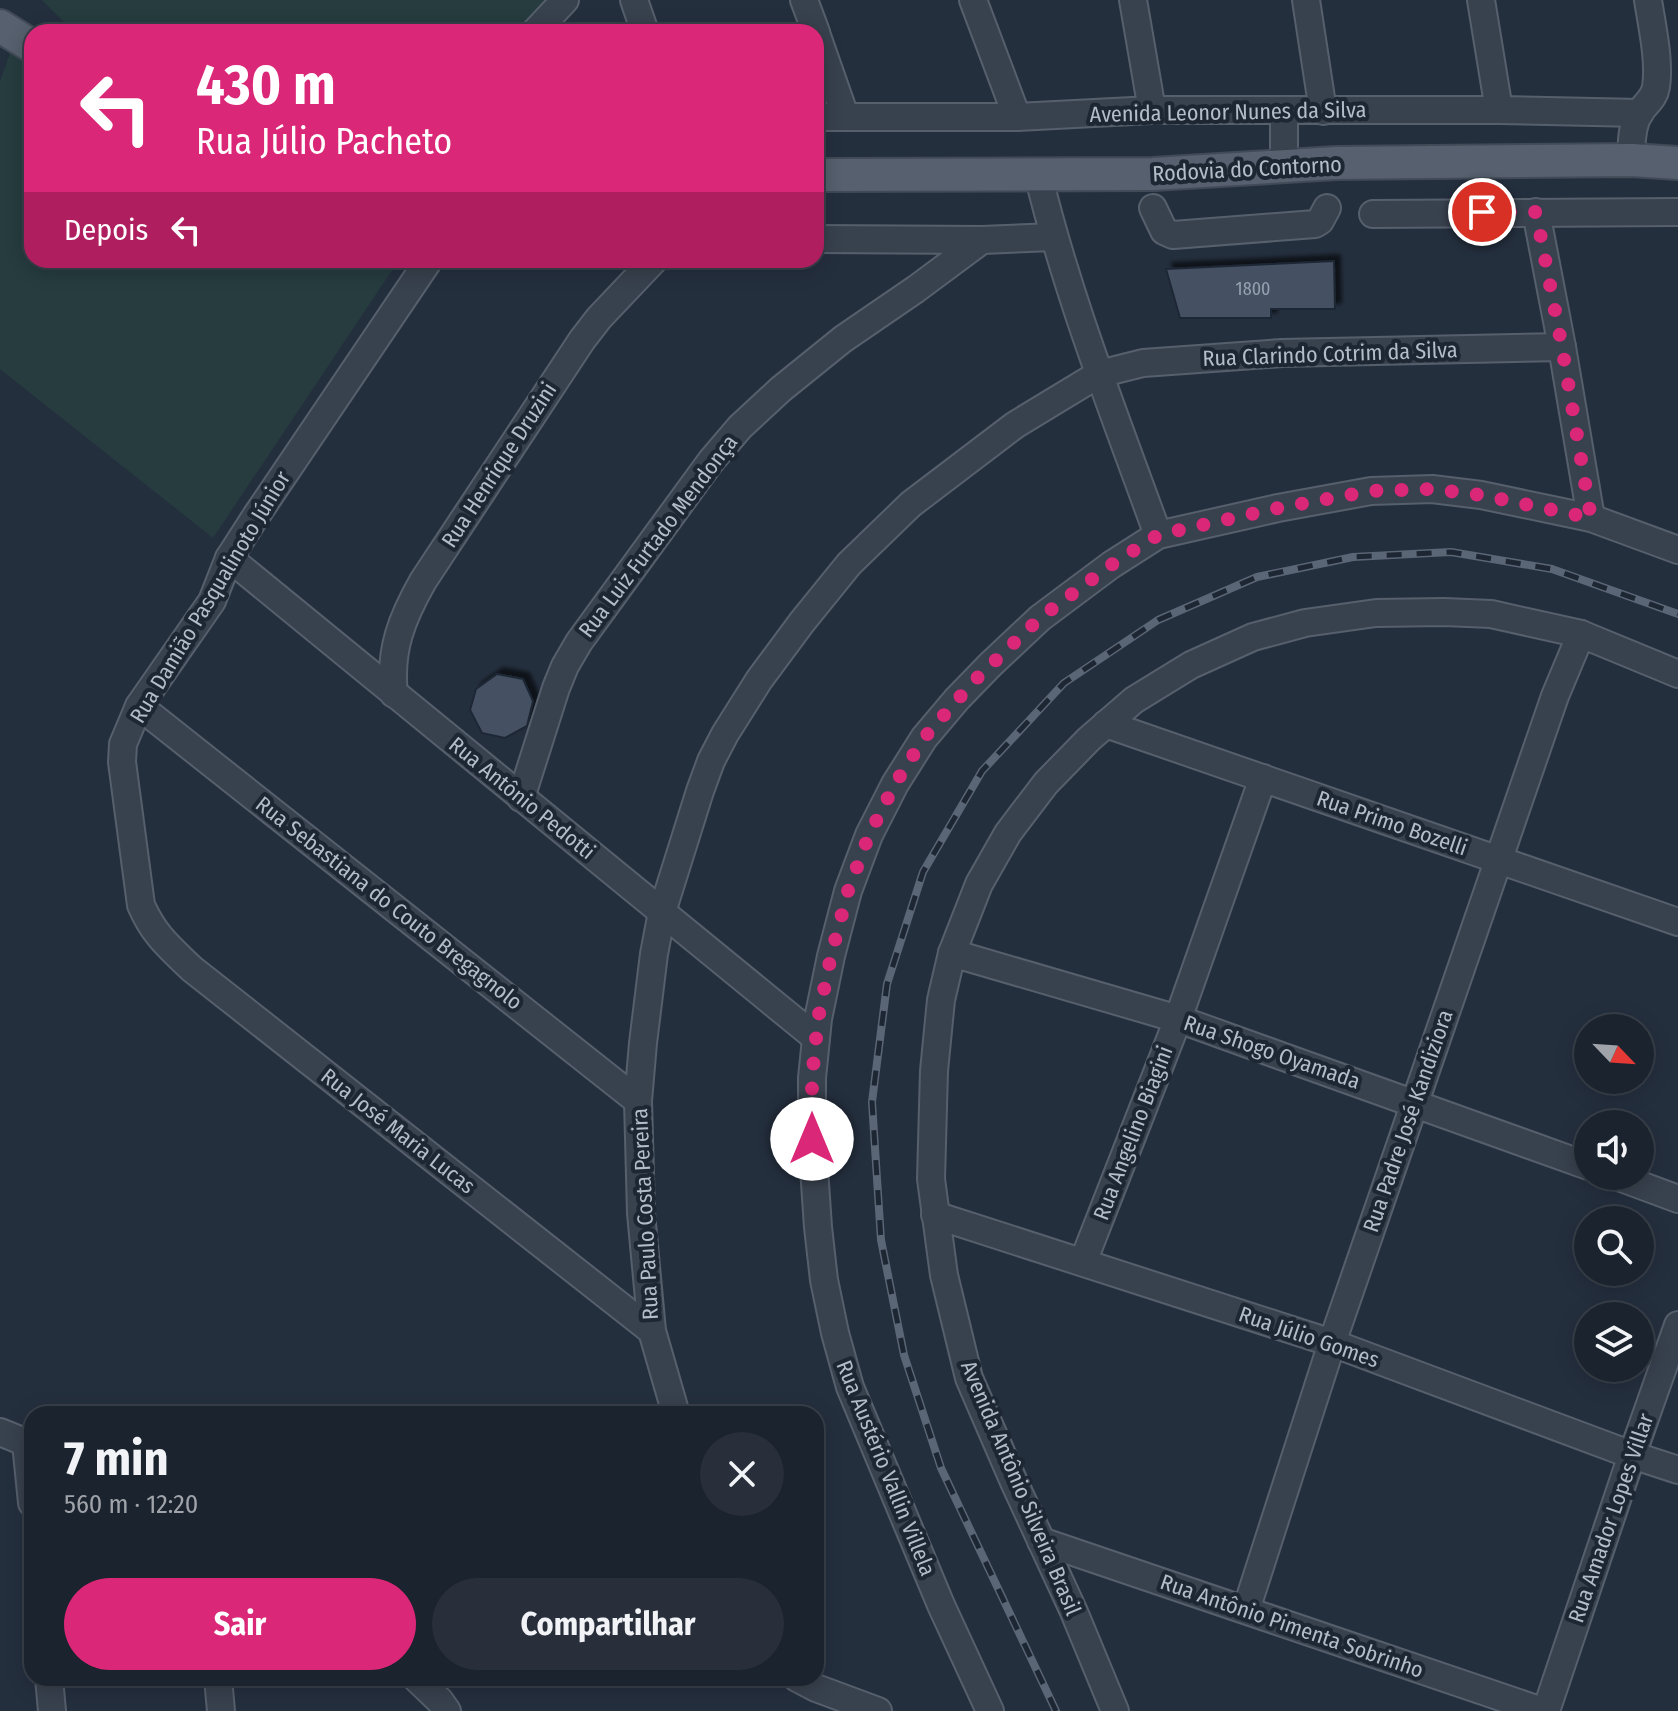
<!DOCTYPE html>
<html lang="pt">
<meta charset="utf-8">
<style>
body{margin:0;font-family:"Fira Sans Condensed",sans-serif;background:#282f3a;color:#f1f3f6;height:100vh;display:flex;flex-direction:column;font-size:30px;white-space:nowrap}
*{box-sizing:border-box;margin:0}
p{font-size:26px;color:#a0a4aa}
.icon{flex:none;width:44px;height:44px;fill:none;stroke:currentColor;stroke-width:2;stroke-linecap:round;stroke-linejoin:round}
.map{position:relative;flex:1;overflow:hidden}
.details{position:absolute;left:24px;top:1406px;width:800px;height:280px;display:flex;flex-direction:column;background:#1b232e;border-radius:24px;box-shadow:0 4px 20px #0003,0 0 0 2px #39404a}
.details>*{flex:none}
.guide{position:absolute;left:24px;top:24px;width:800px;height:244px;border-radius:24px;box-shadow:0 4px 20px #0003,0 0 0 2px #39404a;background:#db2777;color:#fff;overflow:hidden}
.needle{width:52px;rotate:115deg}
.fabs{position:absolute;left:1574px;top:1014px;display:grid;gap:16px}
.fabs a{display:grid;place-items:center;width:80px;height:80px;border-radius:50%;background:#1b232e;box-shadow:0 4px 20px #0003,0 0 0 2px #39404a;font-size:40px}
.pin{position:absolute;display:grid;place-items:center;width:68px;height:68px;color:#fff;margin:-34px;border:4px solid #fff;border-radius:50%;box-shadow:0 2px 8px #0007}
.me{position:absolute;width:88px;margin:-44px;rotate:0deg;stroke-linejoin:round;filter:drop-shadow(0 0 6px #0008)}
.turn{display:flex;align-items:center;gap:28px;height:168px;padding:0 40px;font-size:36px}
.turn .icon{width:104px;height:104px;stroke-width:2.5}
.turn b{display:block;font-size:56px;line-height:68px}
.then{display:flex;align-items:center;height:76px;padding:0 40px;background:#0003;gap:16px;font-size:30px}
.round{display:grid;place-items:center;flex:none;width:84px;height:84px;border-radius:42px;background:#282f3a}
.overview{display:flex;align-items:center;justify-content:space-between;height:136px;padding:0 40px}
h1{font-size:48px;font-weight:700;line-height:60px}
.button{display:flex;gap:16px;margin-top:auto;padding:16px 40px}
.button a{flex:1;height:92px;border-radius:48px;background:#db2777;color:#fff;font-size:32px;font-weight:700;line-height:92px;text-align:center}
.button a+a{background:#282f3a;color:#f1f3f6}
.map>svg:first-child{display:block}
.green{fill:#263c3f}
.building{fill:#455162;stroke:#1f2835;stroke-width:2;filter:url(#shadow)}
.lines{fill:none;stroke-linecap:round;stroke-linejoin:round}
.minor-casing{stroke:#565f6c;stroke-width:30}
.major-casing{stroke:#414a57;stroke-width:36}
.minor{stroke:#38414e;stroke-width:26}
.major{stroke:#56606e;stroke-width:32}
.rail-casing{stroke:#5a6575;stroke-width:8}
.rail{stroke:#1d2633;stroke-width:5;stroke-dasharray:15;stroke-linecap:butt}
.route{stroke:#db2777;stroke-width:14;stroke-dasharray:0 25.2}
.labels{text-anchor:middle;dominant-baseline:central;stroke-width:8;stroke-linejoin:round;paint-order:stroke}
.number-label{font-size:18px;fill:#98a1af}
.street-label{font-size:22px;fill:#b4bcc9;stroke:#1d2633}
</style>
<div class="map">
<svg width="1678" height="1711" viewBox="0 0 1678 1711">
<defs>
<filter id="shadow"><feDropShadow dx="6" dy="-6" stdDeviation="2" flood-color="#0009"/></filter>
</defs>
<rect width="100%" height="100%" fill="#242f3e"/>
<g class="green">
<path d="M42,0H551L521,32H77L66,24Z"/>
<path d="M11,50L32,69V260H399L213,538L0,369V82Z"/>
</g>
<g class="building">
<path d="M1334,261L1335,309H1271V318H1180L1166,269Z"/>
<path d="M497,674L523,679L533,701L527,726L505,738L482,733L470,710L476,689Z"/>
</g>
<g class="lines">
<g class="minor-casing">
<g id="minor">
<path d="M634,0L645,32"/>
<path d="M804,0L816,32"/>
<path d="M973,0L1017,117"/>
<path d="M1133,0L1152,110"/>
<path d="M1306,0L1323,111"/>
<path d="M1481,0L1499,110"/>
<path d="M535,32L565,0"/>
<path d="M816,33L845,116"/>
<path d="M816,117H1017L1152,110H1499L1640,113"/>
<path d="M1632,160C1631,145 1631,126 1640,112C1646,103 1654,99 1656,87C1660,61 1652,26 1648,0"/>
<path d="M1284,167V111"/>
<path d="M1038,174C1068,298 1115,416 1158,535"/>
<path d="M1153,208L1164,231L1173,235L1315,224L1320,221L1327,208"/>
<path d="M1536,212L1562,347L1591,518"/>
<path d="M1373,214L1678,212"/>
<path d="M816,239L982,240L1054,237"/>
<path d="M429,260L256,516L229,558L212,601L139,706L123,744L122,762L141,905C154,935 169,947 192,969L652,1331"/>
<path d="M229,558L816,1038"/>
<path d="M394,694C389,650 402,618 423,581L582,340L599,318L654,260"/>
<path d="M139,706L638,1101"/>
<path d="M1106,724L1678,922"/>
<path d="M521,798L556,688L565,666L579,642L711,461L740,427L781,389L843,339L916,289L982,240"/>
<path d="M952,953L1178,1019L1588,1166"/>
<path d="M1616,1176L1678,1199"/>
<path d="M935,1215L1332,1343L1632,1455L1678,1470"/>
<path d="M1083,1262L1178,1019L1263,778"/>
<path d="M676,1414L652,1331L641,1213L638,1101L643,1043L654,954L662,912L700,791L711,761L725,734L759,680L802,622L849,564L911,504L1015,425L1099,374L1143,363L1282,353L1562,347"/>
<path d="M0,1432L32,1445"/>
<path d="M26,1443L32,1503"/>
<path d="M1041,1541L1542,1711"/>
<path d="M1246,1610L1332,1343L1555,696L1581,634"/>
<path d="M49,1678L52,1711"/>
<path d="M218,1678L221,1711"/>
<path d="M416,1678L440,1701L447,1711"/>
<path d="M797,1678L816,1688L878,1711"/>
<path d="M990,1711L941,1605L850,1387L835,1333L824,1280L818,1227L812,1139V1078L818,1019L831,956L848,891L869,835L895,784L924,738L957,699L990,665L1040,618L1111,565L1158,535L1278,508L1371,491L1432,489L1481,495L1591,518L1678,550"/>
<path d="M1115,1711L1074,1612L1014,1482L969,1378L944,1275L931,1179L934,1071L941,1000L952,953L979,884L1008,833L1046,783L1089,739L1134,700L1191,665L1253,637L1305,623L1376,613L1444,612L1491,614L1581,634L1678,674"/>
<path d="M1546,1711L1632,1455L1678,1325"/>
</g>
</g>
<g class="major-casing">
<g id="major">
<path d="M0,26L32,46"/>
<path d="M816,175L1153,174L1336,163L1632,160L1678,163"/>
</g>
</g>
<use href="#minor" class="minor"/>
<use href="#major" class="major"/>
<g class="rail-casing">
<path id="rail" d="M1056,1711L941,1468L904,1355L881,1240L872,1102L887,984L923,872L982,771L1064,683L1158,620L1257,577L1353,557L1451,552L1552,569L1678,614"/>
</g>
<use href="#rail" class="rail"/>
</g>
<g class="lines">
<path class="route" d="M812,1139V1078L818,1019L831,956L848,891L869,835L895,784L924,738L973,682L1040,618L1111,565L1158,535L1278,508L1371,491L1432,489L1481,495L1591,518L1562,347L1536,212H1482"/>
</g>
<g class="labels">
<g class="number-label">
<text x="1253" y="289">1800</text>
</g>
<g class="street-label">
<text transform="translate(1228 112) rotate(-1)">Avenida Leonor Nunes da Silva</text>
<text transform="translate(1247 169) rotate(-3)">Rodovia do Contorno</text>
<text transform="translate(1330 354) rotate(-2)">Rua Clarindo Cotrim da Silva</text>
<text transform="translate(499 465) rotate(-57)">Rua Henrique Druzini</text>
<text transform="translate(658 536) rotate(-53)">Rua Luiz Furtado Mendonça</text>
<text transform="translate(210 597) rotate(-59)">Rua Damião Pasqualinoto Júnior</text>
<text transform="translate(522 798) rotate(39)">Rua Antônio Pedotti</text>
<text transform="translate(1392 823) rotate(19)">Rua Primo Bozelli</text>
<text transform="translate(389 903) rotate(38)">Rua Sebastiana do Couto Bregagnolo</text>
<text transform="translate(1272 1052) rotate(19)">Rua Shogo Oyamada</text>
<text transform="translate(1408 1121) rotate(-71)">Rua Padre José Kandiziora</text>
<text transform="translate(398 1131) rotate(38)">Rua José Maria Lucas</text>
<text transform="translate(1133 1133) rotate(-69)">Rua Angelino Biagini</text>
<text transform="translate(645 1214) rotate(-93)">Rua Paulo Costa Pereira</text>
<text transform="translate(1309 1337) rotate(19)">Rua Júlio Gomes</text>
<text transform="translate(886 1468) rotate(68)">Rua Austério Vallin Villela</text>
<text transform="translate(1021 1488) rotate(67)">Avenida Antônio Silveira Brasil</text>
<text transform="translate(1611 1518) rotate(-71)">Rua Amador Lopes Villar</text>
<text transform="translate(1292 1626) rotate(19)">Rua Antônio Pimenta Sobrinho</text>
</g>
</g>
</svg>
<div class="fabs">
<a><svg class="needle" viewBox="-14 -14 28 28"><path d="M0-13l5 13h-10z" fill="#e53935"/><path d="M0 13l5-13h-10z" fill="#a0a4aa"/></svg></a>
<a><svg class="icon" aria-label="sound" viewBox="0 0 24 24"><path d="M4 9h4l5-4v14l-5-4H4zM17 9q2 3 0 6"/></svg></a>
<a><svg class="icon" aria-label="search" viewBox="0 0 24 24"><circle cx="10" cy="10" r="6"/><path d="M15 15l6 6"/></svg></a>
<a><svg class="icon" aria-label="layers" viewBox="0 0 24 24"><path d="M12 4l9 5-9 5-9-5zM3 14l9 5 9-5"/></svg></a>
</div>
<div class="pin" style="left:1482px;top:212px;background:#d93025"><svg class="icon" aria-label="arrive" viewBox="0 0 24 24"><path d="M6 21V4h12l-3 4 3 4H6"/></svg></div>
<svg class="me" style="left:812px;top:1139px" viewBox="-20 -20 40 40"><circle r="19" fill="#fff"/><path d="M0-13L10 11 0 6-10 11z" fill="#db2777"/></svg>
<div class="guide">
<div class="turn"><svg class="icon" aria-label="left" viewBox="0 0 24 24"><path d="M17 20v-9H6M10 6l-5 5 5 5"/></svg><div><b>430 m</b>Rua Júlio Pacheto</div></div>
<div class="then">Depois<svg class="icon" aria-label="left" viewBox="0 0 24 24"><path d="M17 20v-9H6M10 6l-5 5 5 5"/></svg></div>
</div>
<section class="details">
<div class="overview"><div><h1>7 min</h1><p>560 m · 12:20</p></div><a class="round"><svg class="icon" aria-label="close" viewBox="0 0 24 24"><path d="M6 6l12 12M18 6L6 18"/></svg></a></div>
<div class="button"><a>Sair</a><a>Compartilhar</a></div>
</section>
</div>
